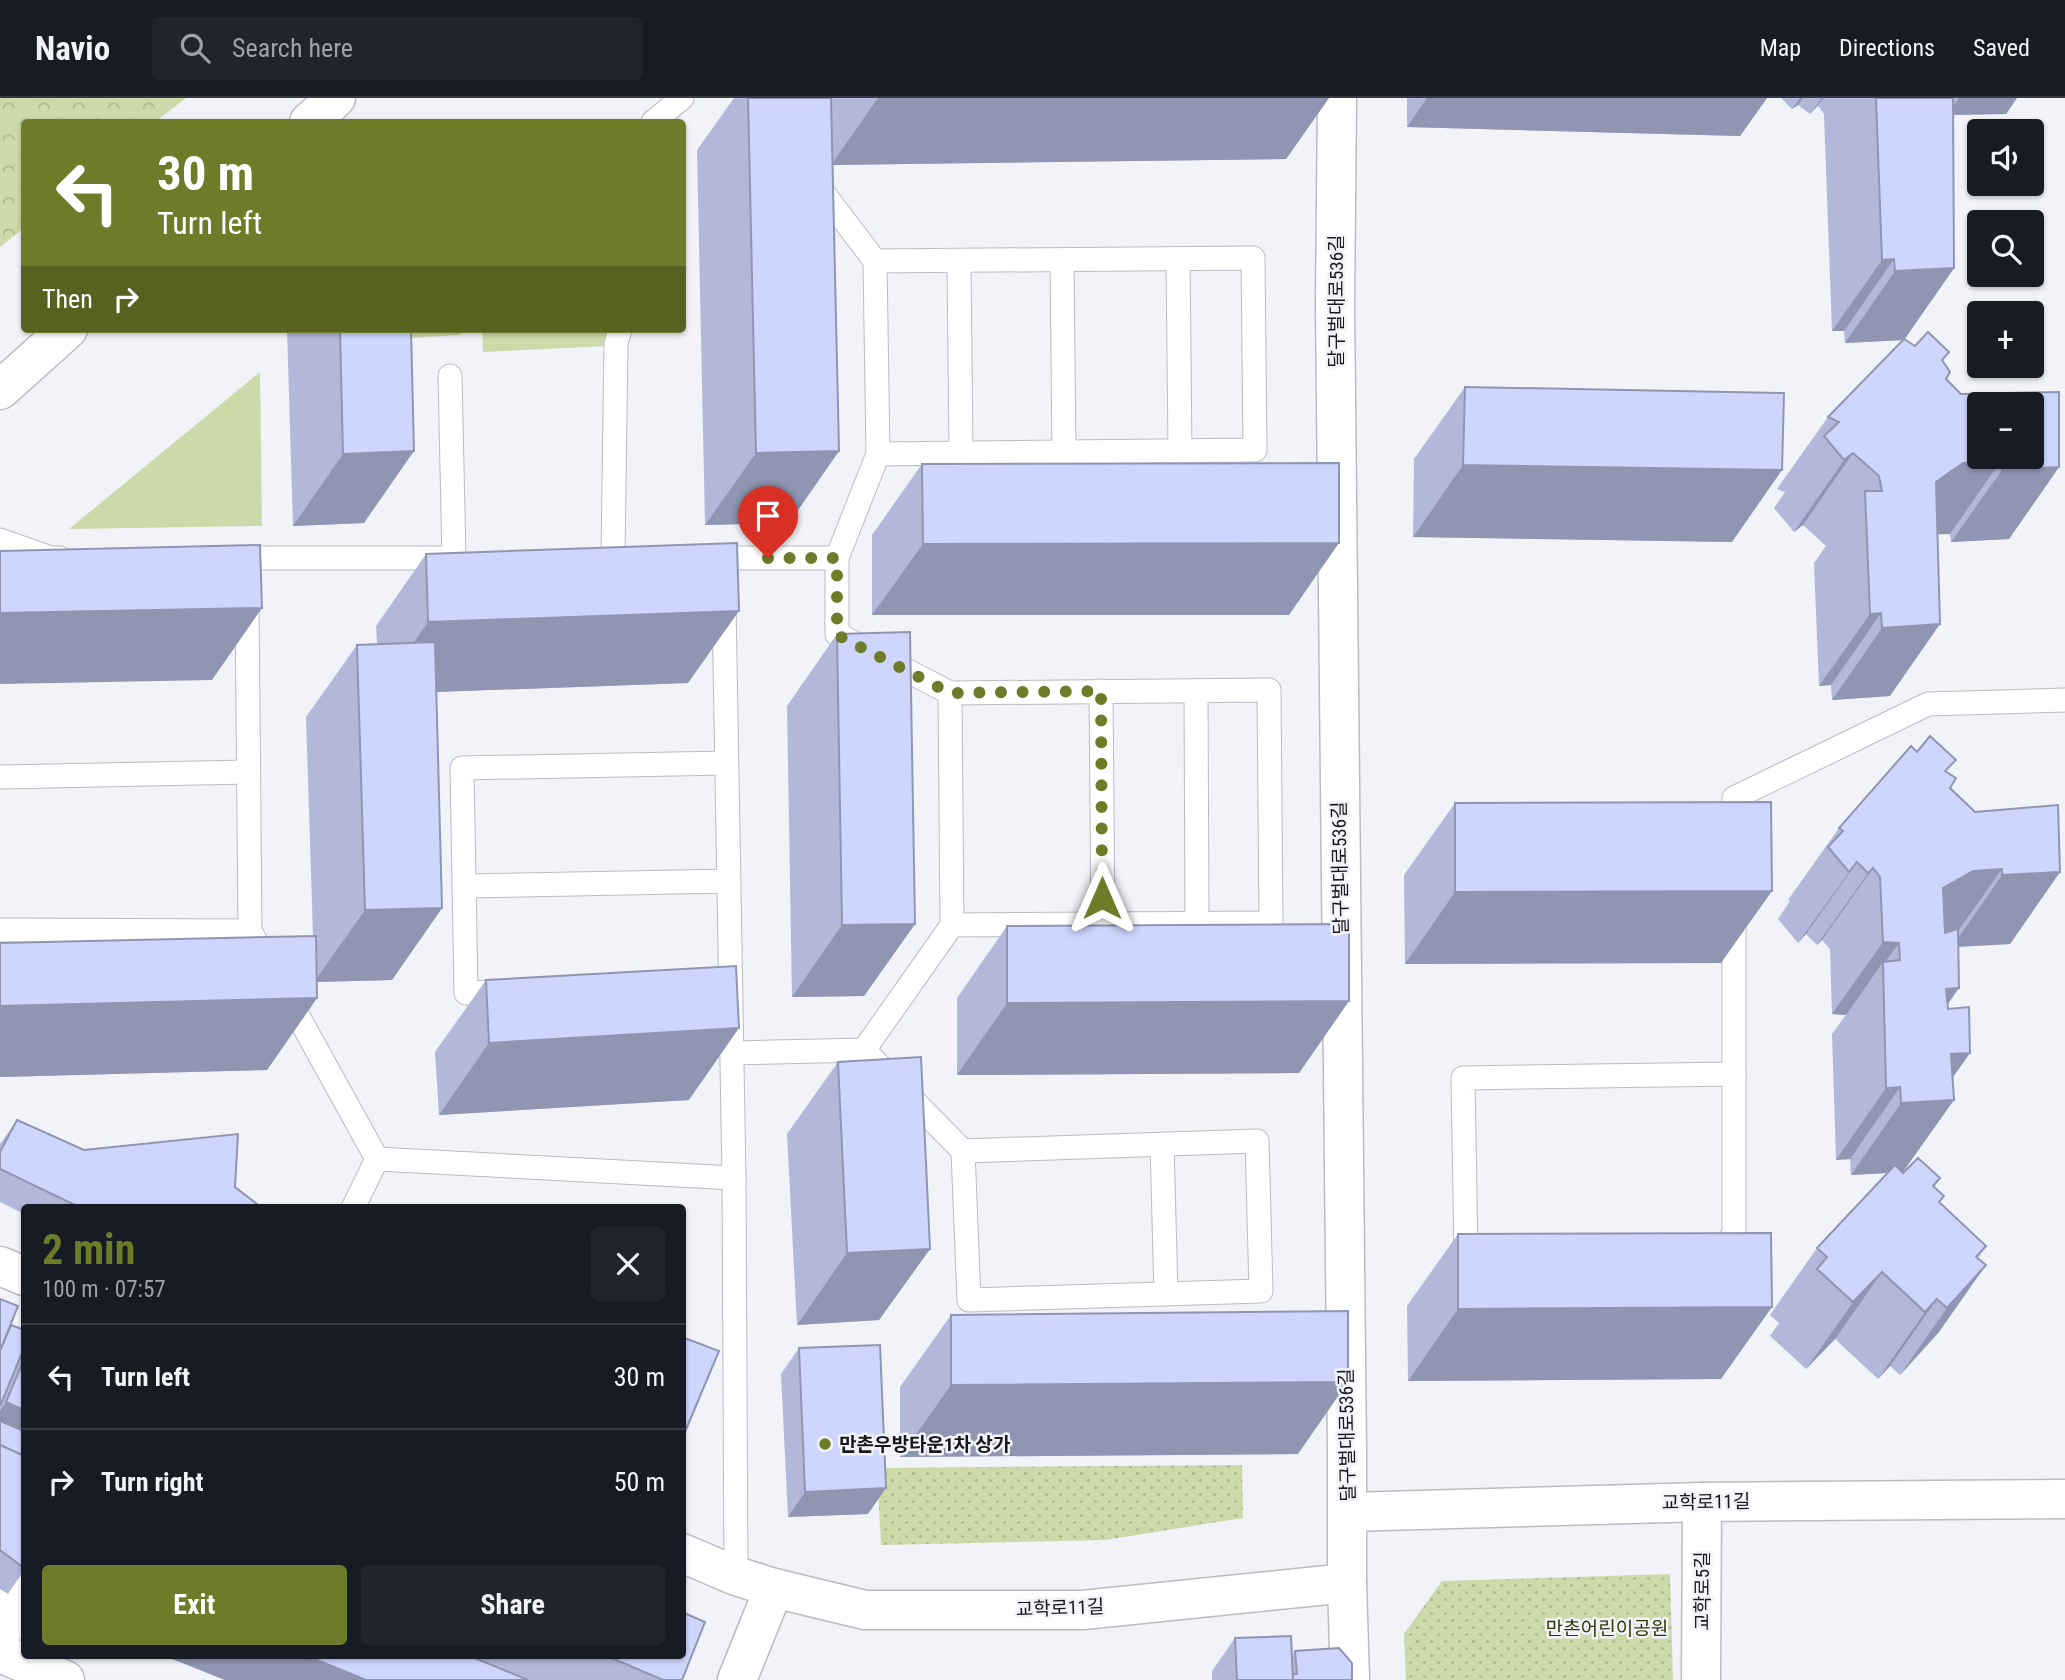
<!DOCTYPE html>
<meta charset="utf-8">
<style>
body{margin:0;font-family:"Roboto Condensed","Noto Sans KR",sans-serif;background:#20242c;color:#f1f3f6;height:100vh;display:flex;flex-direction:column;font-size:26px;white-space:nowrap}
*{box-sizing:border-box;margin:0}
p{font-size:23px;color:#9ea1a6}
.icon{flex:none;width:38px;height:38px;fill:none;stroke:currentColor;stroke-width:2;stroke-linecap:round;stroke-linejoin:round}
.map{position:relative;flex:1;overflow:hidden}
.panel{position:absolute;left:21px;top:1106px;width:665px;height:455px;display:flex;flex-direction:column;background:#171b24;border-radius:7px;box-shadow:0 2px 5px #0004}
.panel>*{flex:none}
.guide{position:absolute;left:21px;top:21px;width:665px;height:214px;border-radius:7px;box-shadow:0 2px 5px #0004;background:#6e7b29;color:#fff;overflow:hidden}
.fabs{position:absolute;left:1967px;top:21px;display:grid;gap:14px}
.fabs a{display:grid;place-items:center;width:77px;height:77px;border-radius:7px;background:#171b24;box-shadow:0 2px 5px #0004;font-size:35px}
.pin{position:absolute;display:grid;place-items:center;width:60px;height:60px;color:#fff;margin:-72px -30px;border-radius:50% 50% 50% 0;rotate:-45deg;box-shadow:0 0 7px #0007}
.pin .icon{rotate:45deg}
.me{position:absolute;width:77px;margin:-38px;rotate:0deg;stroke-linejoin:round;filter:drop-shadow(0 0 5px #0008)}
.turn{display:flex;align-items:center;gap:24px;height:147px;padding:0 21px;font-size:32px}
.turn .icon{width:91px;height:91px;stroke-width:2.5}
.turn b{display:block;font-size:49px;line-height:60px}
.then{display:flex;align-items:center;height:66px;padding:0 21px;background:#0003;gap:14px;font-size:26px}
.round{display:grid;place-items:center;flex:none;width:74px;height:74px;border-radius:7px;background:#20242c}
.summary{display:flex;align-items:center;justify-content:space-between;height:119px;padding:0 21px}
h1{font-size:42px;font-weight:700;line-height:52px;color:#6e7b29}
.action{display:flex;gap:14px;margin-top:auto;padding:14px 21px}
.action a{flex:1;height:80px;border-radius:7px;background:#6e7b29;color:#fff;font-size:28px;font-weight:700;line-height:80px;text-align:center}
.action a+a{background:#20242c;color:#f1f3f6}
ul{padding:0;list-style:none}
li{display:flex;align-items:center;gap:21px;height:105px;padding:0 21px;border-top:2px solid #363941}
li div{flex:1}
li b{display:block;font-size:26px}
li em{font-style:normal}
header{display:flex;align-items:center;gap:42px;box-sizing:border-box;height:98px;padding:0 35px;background:#171b24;border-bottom:2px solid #363941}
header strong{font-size:33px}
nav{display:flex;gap:38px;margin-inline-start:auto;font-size:24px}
.search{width:490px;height:63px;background:#20242c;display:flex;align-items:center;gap:18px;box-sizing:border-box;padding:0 24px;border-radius:7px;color:#9ea1a6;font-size:26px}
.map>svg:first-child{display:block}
.green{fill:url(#green-dots)}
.forest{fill:url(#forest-crowns)}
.pitch{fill:#ced9aa}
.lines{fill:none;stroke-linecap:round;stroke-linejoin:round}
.service-casing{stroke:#bbbcc2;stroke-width:25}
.minor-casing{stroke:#bbbcc2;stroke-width:41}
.secondary-casing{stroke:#bbbcc2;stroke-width:41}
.service{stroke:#fff;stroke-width:23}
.minor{stroke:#fff;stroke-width:38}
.secondary{stroke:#fff;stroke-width:38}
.wall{fill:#b1b8da}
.shaded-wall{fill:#9096b2}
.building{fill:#ced6fe;stroke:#9096b2;stroke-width:2;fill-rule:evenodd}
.route{stroke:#6e7b29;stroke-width:12;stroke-dasharray:0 21.6}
.poi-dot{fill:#6e7b29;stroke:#f1f3f9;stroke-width:2.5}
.labels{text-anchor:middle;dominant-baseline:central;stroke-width:5;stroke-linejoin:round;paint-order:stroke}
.street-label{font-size:19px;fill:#18181a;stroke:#f1f3f9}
.poi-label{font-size:19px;font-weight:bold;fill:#18181a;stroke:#f1f3f9;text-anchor:start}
.park-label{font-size:19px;fill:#303802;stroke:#f1f3f9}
</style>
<header>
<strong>Navio</strong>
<div class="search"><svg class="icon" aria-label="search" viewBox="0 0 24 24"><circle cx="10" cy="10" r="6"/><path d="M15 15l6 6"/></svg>Search here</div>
<nav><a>Map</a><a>Directions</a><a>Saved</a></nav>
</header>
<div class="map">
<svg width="2065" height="1582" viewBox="0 0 2065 1582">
<defs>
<pattern id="green-dots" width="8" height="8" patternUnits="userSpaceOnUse" patternTransform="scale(1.75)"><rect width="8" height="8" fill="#ced9aa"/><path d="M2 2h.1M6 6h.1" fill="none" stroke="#b0ba92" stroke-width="1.8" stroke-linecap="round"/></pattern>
<pattern id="forest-crowns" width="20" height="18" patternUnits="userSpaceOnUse" patternTransform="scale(1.75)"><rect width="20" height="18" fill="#ced9aa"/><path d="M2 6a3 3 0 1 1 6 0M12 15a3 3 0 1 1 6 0" fill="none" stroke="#b0ba92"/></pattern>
</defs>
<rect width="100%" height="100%" fill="#f1f3f9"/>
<g class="green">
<path d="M1242,1367L1243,1420L1105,1442L881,1447L877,1370Z"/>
<path d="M1670,1476L1673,1582H1406L1404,1536L1442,1483Z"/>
</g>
<path class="forest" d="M0,0H186L155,24H24V130L0,149Z"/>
<g class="pitch">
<path d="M391,231H460L461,237L391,241Z"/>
<path d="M482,231H608V248L483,254Z"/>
<path d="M260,274L262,428L69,431Z"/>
</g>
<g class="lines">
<g class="service-casing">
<g id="service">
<path d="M653,24L682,0"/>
<path d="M815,84L875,163"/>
<path d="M1178,161L1180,353"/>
<path d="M1062,162L1064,354"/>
<path d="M959,163L961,355"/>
<path d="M450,278L454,460"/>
<path d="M0,442L51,460H60"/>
<path d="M231,460H452"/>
<path d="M613,460L616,246L620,231"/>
<path d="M707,460H837L878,356L875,163L1253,160L1255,352L878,356"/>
<path d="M837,460V536L950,595L1269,592L1271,825L952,827"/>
<path d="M247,502L250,833L268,865"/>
<path d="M724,505L734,1080L736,1478"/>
<path d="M1101,593L1103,826"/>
<path d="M1196,593L1197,825"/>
<path d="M0,679L248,674"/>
<path d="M1734,733V700L1928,606L2065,602"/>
<path d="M464,788L729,783"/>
<path d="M0,832L250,833"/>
<path d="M507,894L466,895L462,670L726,665"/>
<path d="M287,898L377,1061L353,1110"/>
<path d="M864,952L963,1053L969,1202L1261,1193L1257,1043L963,1053"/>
<path d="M732,955L864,952L952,827L950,595"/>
<path d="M1162,1046L1166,1196"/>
<path d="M377,1061L734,1080"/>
<path d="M1474,1158H1466L1463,980L1734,976"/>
<path d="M1717,1158L1734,1136V816"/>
</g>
</g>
<g class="minor-casing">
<g id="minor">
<path d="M1337,0L1335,207L1347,1354V1485L1350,1582"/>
<path d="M0,1168L24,1178"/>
<path d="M1348,1414L1702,1404L2065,1401"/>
<path d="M682,1455L736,1478L774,1490L865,1512H1083L1347,1485"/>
<path d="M0,1541L24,1482"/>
<path d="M0,1555L65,1582"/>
<path d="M737,1582L774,1490"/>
<path d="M1701,1582L1702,1404"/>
</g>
</g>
<g class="secondary-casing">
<g id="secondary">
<path d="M309,24L336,0"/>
<path d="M0,292L68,231"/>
</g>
</g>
<use href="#service" class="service"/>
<use href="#minor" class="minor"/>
<use href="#secondary" class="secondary"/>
</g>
<g class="wall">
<path d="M734,0H1329L1286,61L833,67L839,353L789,425L705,427L697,52Z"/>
<path d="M1407,0H1767L1740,38L1407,29Z"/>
<path d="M1781,0H2017L2006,16L1953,17L1954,170L1904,242L1942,263L1946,281L1961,296L2059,369L2009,441L1951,444L1950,436H1938L1890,598L1832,602L1831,587L1819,588L1814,465L1826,448L1803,427L1794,434L1774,410L1785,394L1777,391L1828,319L1903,242L1845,245L1844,233H1832L1824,16L1818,8L1810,16L1798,7L1792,11Z"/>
<path d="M287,231H411L364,425L293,428Z"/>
<path d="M1465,289L1732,444L1413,439L1414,361Z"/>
<path d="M922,366L1289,517H872V437Z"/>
<path d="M426,456L688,585L436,594L442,810L392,882L317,884V900L267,972L0,979V845L313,838L306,619L357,547L377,546L376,528Z"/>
<path d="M837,536L915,826L864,898L792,899L787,608Z"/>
<path d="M1917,654L1947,674L1950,690L1975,714L2060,774L2010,846L1958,849L1947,907L1948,911L1970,955L1952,980L1903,1074H1902L1940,1080L1934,1089L1940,1105L1986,1148L1978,1160L1939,1234L1900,1277L1890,1268L1878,1281L1835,1241L1806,1271L1770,1238L1779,1225L1770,1217L1817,1150L1888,1075L1851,1077L1850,1061L1836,1062L1832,936L1846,917L1832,916L1830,851L1822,842L1817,847L1806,836L1798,845L1778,821L1790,803L1788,802L1839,730Z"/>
<path d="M1455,705L1721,865L1405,866L1404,777Z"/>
<path d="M1007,828L1349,903L1299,975L957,977V900Z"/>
<path d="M486,882L689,1002L439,1017L435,954Z"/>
<path d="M838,964L930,1151L879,1222L797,1227L787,1036Z"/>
<path d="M17,1022L84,1052L235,1089L262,1110H24V1116L0,1104V1046Z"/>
<path d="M1458,1136L1721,1281L1408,1283L1407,1208Z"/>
<path d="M0,1201L11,1227L24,1232V1472L8,1496L0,1491Z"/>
<path d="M951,1217L1298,1356L900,1359V1289Z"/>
<path d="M799,1250L868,1416L788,1419L781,1276Z"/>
<path d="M1235,1540L1292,1558L1295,1553L1352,1582H1212V1573Z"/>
<path d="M165,1558H682V1582H225Z"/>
</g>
<g class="shaded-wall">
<path d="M878,0H1329L1286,61L831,67Z"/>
<path d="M1427,0H1767L1740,38L1407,29Z"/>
<path d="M1800,0H1803L1798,7L1792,11Z"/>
<path d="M1822,0H1824L1810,16Z"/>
<path d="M1959,0H2017L2006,16L1947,17Z"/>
<path d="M1894,161L1844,233H1832L1882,162Z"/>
<path d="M1954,170L1904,242L1845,245L1895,173Z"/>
<path d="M414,353L364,425L293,428L343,356Z"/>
<path d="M839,353L789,425L705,427L756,355Z"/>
<path d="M1853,355L1803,427L1794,434L1844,362Z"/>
<path d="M2000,364L1950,436L1913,437L1936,384L1963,365Z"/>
<path d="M1463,367L1782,372L1732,444L1413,439Z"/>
<path d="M2059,369L2009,441L1951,444L2002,372Z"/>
<path d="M1339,445L1289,517H872L923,446Z"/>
<path d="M262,510L212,582L0,586V515Z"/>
<path d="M739,513L688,585L378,596L428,524Z"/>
<path d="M1881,515L1831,587L1819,588L1870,516Z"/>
<path d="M1940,526L1890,598L1832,602L1882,530Z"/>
<path d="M1857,764L1806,836L1798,845L1849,774Z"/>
<path d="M1873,770L1822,842L1817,847L1868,775Z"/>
<path d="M2002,771L1951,843L1922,845L1943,790L1973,773Z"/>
<path d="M2060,774L2010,846L1952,849L2002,777Z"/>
<path d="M1772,793L1721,865L1405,866L1455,794Z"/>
<path d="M442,810L392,882L314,884L365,812Z"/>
<path d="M915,826L864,898L792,899L842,827Z"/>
<path d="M1883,844L1899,845L1883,867V864L1846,917L1832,916Z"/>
<path d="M1959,890L1909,962L1946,891Z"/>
<path d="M317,900L267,972L0,979V908Z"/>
<path d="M1349,903L1299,975L957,977L1007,905Z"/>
<path d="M739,930L689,1002L439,1017L489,945Z"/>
<path d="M1970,955L1936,1003L1954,1002L1903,1074L1851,1077L1901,1005L1951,956Z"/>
<path d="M1900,989L1850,1061L1836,1062L1886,990Z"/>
<path d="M930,1151L879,1222L797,1227L847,1155Z"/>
<path d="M1986,1167L1939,1234L1900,1277L1947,1210Z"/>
<path d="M1882,1174L1835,1241L1806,1271L1853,1204Z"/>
<path d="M1937,1201L1890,1268L1878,1281L1925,1214Z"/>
<path d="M1772,1209L1721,1281L1408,1283L1458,1211Z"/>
<path d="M1348,1284L1298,1356L900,1359L951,1287Z"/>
<path d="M6,1304L24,1312V1345L0,1335V1313Z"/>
<path d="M886,1390L868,1416L788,1419L805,1394Z"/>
<path d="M165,1558H307L366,1582H225Z"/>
</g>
<g class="building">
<path d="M748,0H831L839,353L756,355Z"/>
<path d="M1876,0H1953L1954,170L1895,173L1894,161L1882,162Z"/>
<path d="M340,231H411L414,353L343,356Z"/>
<path d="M1928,234L1949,254L1942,262L1950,274L1946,281L1961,296L2059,294V369L2002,372L2000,364L1963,365L1936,384L1940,526L1882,530L1881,515L1870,516L1865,393H1882L1879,378L1853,355L1844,362L1824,338L1839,324L1828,319L1904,241L1915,248ZM1979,306H2032V359H1979Z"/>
<path d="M1465,289L1784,295L1782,372L1463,367Z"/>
<path d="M1339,365V445L923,446L922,366Z"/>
<path d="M737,445L739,513L428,524L426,456Z"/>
<path d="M260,447L262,510L0,515V453Z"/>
<path d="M910,534L915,826L842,827L837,536Z"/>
<path d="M435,544L442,810L365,812L357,547Z"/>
<path d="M1930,638L1956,662L1945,673L1956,680L1950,690L1975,714L2058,707L2060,774L2002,777V771L1973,773L1943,790L1945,835L1958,831L1959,890L1946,891L1948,911L1969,909L1970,955L1951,956L1954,1002L1901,1005L1900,989L1886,990L1883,864L1900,862L1899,845L1883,844L1880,779L1873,770L1868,775L1857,764L1849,774L1828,749L1843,733L1839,730L1911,648L1917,654Z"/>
<path d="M1771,704L1772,793L1455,794V705Z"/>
<path d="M1349,826V903L1007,905V828Z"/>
<path d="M316,838L317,900L0,908V845Z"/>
<path d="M736,868L739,930L489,945L486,882Z"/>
<path d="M921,959L930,1151L847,1155L838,964Z"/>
<path d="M17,1022L84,1052L238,1036L235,1089L262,1110H81L0,1071V1054Z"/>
<path d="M1918,1060L1940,1080L1933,1088L1944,1098L1939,1104L1986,1148L1976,1159L1986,1167L1947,1210L1937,1201L1925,1214L1882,1174L1853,1204L1817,1171L1827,1159L1817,1150L1895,1067L1903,1075Z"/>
<path d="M1771,1135L1772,1209L1458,1211V1136Z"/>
<path d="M0,1201L18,1208L0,1253Z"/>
<path d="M1348,1213V1284L951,1287V1217Z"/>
<path d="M11,1227L24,1232V1250L0,1308V1253Z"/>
<path d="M682,1239L719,1253L682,1341Z"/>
<path d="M880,1247L886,1390L805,1394L799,1250Z"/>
<path d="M24,1261V1312L6,1304Z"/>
<path d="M0,1323L24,1333V1358L0,1347Z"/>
<path d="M0,1347L24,1358V1470L0,1452Z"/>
<path d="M682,1514L705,1524L682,1582H663L607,1558H682Z"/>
<path d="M1291,1538L1293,1582H1237L1235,1540Z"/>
<path d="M1339,1550L1352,1565V1582H1293V1576H1297L1295,1553Z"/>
<path d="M307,1558H470L528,1582H366Z"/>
</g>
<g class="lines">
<path class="route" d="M768,460H837V537L950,595L1101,593L1102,800"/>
</g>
<circle class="poi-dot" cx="825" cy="1346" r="7"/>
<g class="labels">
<g class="street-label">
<text transform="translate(1336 203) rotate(-90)">달구벌대로536길</text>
<text transform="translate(1340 770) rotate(-91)">달구벌대로536길</text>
<text transform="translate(1347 1337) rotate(-91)">달구벌대로536길</text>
<text transform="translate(1706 1404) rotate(-1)">교학로11길</text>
<text transform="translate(1702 1493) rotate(-90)">교학로5길</text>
<text transform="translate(1060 1510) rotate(-2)">교학로11길</text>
</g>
<g class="poi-label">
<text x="839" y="1346">만촌우방타운1차 상가</text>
</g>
<g class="park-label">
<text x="1607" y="1530">만촌어린이공원</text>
</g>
</g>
</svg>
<div class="fabs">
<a><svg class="icon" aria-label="sound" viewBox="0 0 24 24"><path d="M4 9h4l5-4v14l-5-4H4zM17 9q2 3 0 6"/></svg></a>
<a><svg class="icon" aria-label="search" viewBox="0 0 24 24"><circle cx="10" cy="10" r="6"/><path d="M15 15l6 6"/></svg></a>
<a>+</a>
<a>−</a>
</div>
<div class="pin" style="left:768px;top:460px;background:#d93025"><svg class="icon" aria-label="arrive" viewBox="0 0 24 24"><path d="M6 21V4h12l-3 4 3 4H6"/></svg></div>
<svg class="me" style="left:1102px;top:800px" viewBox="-20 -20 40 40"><path d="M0-17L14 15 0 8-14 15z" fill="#6e7b29" stroke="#fff" stroke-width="4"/></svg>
<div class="guide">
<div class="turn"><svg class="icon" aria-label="left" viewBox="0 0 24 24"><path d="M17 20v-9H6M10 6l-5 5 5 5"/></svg><div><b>30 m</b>Turn left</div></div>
<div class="then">Then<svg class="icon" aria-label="right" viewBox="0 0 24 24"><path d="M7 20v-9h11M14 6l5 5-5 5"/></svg></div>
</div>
<section class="panel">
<div class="summary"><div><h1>2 min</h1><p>100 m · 07:57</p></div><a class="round"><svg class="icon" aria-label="close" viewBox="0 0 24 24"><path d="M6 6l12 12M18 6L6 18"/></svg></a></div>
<ul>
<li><svg class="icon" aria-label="left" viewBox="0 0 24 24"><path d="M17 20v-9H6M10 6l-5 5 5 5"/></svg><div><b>Turn left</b></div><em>30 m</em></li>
<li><svg class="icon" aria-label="right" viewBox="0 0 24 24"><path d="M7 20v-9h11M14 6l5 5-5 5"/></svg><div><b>Turn right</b></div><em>50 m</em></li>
</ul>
<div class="action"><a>Exit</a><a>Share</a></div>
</section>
</div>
